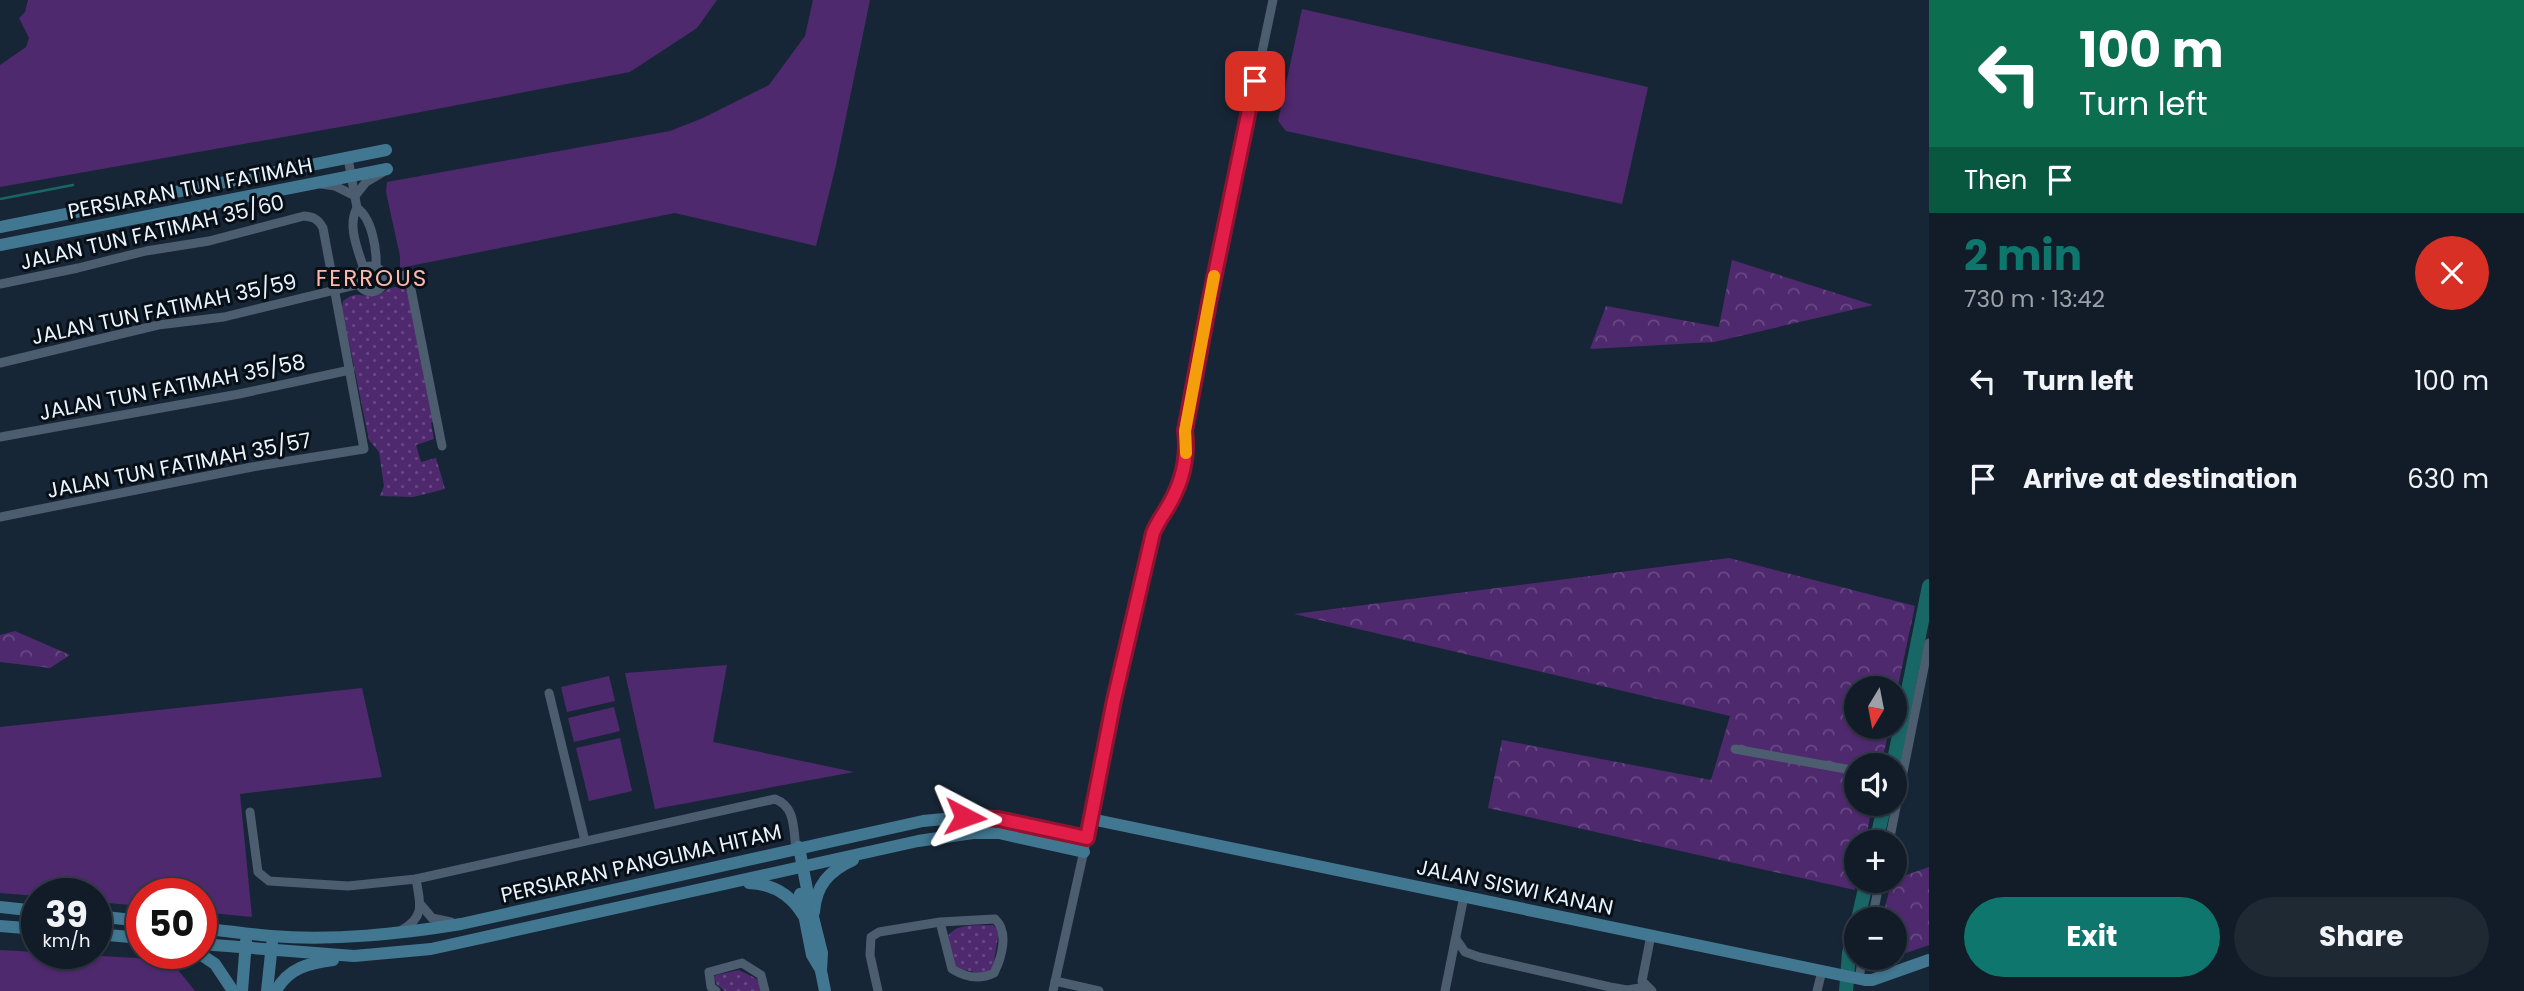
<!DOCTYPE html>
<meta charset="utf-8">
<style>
body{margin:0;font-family:Poppins,sans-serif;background:#1e2934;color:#f1f3f6;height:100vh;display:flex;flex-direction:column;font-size:26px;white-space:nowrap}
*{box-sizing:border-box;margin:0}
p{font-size:23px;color:#9ca1a8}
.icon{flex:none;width:38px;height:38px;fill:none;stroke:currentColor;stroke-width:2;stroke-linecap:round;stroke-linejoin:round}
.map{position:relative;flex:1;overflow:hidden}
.side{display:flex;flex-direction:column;background:#111c28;width:595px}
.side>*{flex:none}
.banner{background:#0b6e4f;color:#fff;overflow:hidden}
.needle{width:46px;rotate:190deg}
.buttons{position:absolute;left:1844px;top:676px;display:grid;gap:14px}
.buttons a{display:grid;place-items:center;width:63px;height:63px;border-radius:50%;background:#111c28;box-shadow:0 2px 5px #0004,0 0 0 2px #303a45;font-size:35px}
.speed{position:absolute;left:21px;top:878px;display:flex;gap:14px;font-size:35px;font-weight:700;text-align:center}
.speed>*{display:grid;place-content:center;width:91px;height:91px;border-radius:50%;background:#111c28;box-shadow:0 2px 5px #0004,0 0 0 2px #303a45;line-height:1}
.speed small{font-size:18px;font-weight:400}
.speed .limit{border:10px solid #d22;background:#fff;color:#111}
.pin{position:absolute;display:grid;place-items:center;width:60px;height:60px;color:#fff;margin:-30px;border-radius:14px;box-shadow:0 4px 10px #0006}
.me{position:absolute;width:77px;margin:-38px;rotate:94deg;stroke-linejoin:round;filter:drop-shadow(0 0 5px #0008)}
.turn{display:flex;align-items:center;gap:24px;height:147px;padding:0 35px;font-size:32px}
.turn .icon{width:91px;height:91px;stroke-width:2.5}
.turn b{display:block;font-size:49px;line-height:60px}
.then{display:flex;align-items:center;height:66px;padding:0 35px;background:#0003;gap:14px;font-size:26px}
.round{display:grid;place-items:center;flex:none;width:74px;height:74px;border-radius:37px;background:#1e2934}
.head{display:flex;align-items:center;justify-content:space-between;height:119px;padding:0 35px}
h1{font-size:42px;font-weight:700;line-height:52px;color:#0f766e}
.primary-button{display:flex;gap:14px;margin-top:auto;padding:14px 35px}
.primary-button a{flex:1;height:80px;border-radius:42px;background:#0f766e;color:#fff;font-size:28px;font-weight:700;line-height:80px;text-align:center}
.primary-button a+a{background:#1e2934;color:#f1f3f6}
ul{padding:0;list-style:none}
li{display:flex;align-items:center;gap:21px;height:98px;padding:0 35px}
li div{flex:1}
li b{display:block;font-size:26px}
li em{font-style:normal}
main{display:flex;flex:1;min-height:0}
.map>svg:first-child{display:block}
.green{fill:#4f296e}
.forest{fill:url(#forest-crowns)}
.park{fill:url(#park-dots)}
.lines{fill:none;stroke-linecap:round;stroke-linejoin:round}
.stream{stroke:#196666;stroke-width:2.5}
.river{stroke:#196666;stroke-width:14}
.street{stroke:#4c5d70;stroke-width:9}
.secondary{stroke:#417790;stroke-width:12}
.route-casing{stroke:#92132f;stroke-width:18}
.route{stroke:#e11d48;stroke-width:12}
.slow{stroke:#f59e0b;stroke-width:12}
.labels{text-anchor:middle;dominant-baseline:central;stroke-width:6;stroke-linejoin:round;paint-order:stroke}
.street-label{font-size:21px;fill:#eaf4ff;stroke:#080f16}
.neighbourhood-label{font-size:23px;letter-spacing:2px;fill:#fbb8ab;stroke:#080f16}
</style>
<main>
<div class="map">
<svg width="1929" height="991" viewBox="0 0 1929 991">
<defs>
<pattern id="forest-crowns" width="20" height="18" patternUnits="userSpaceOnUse" patternTransform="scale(1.75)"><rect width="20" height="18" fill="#4f296e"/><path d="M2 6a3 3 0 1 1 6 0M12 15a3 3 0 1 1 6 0" fill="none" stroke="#684984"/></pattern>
<pattern id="park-dots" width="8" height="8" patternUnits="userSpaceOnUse" patternTransform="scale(1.75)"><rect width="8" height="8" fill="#4f296e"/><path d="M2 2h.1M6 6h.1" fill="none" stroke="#684984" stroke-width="1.8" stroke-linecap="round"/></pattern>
</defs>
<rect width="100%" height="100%" fill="#172636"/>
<g class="green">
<path d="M28,0H717L697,28L630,72L368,122L0,187V65L26,47L29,38L19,18L25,12Z"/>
<path d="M813,0H870L836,165L816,246L675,213L400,268V256L386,192L387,182L670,131L703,118L769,85L805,36Z"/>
<path d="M1302,9L1648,87L1622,204L1286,131L1278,121Z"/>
<path d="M727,665L713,742L854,772L655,809L625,673Z"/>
<path d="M609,676L615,701L567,712L561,687Z"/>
<path d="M362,688L382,777L240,794L252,917L201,912V894H142V906L96,902V894H37V896L0,893V727Z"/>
<path d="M614,707L620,731L574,742L568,718Z"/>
<path d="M620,738L632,791L589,801L576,748Z"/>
<path d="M0,950L170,960L195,991H0Z"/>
</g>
<g class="forest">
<path d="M1732,260L1873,305L1714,342L1590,349L1606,306L1719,327Z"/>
<path d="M1729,558L1915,606L1895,700V688H1857V726H1890L1881,765H1857V803H1873L1865,842H1857L1855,890L1488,808L1502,740L1711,780L1730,716L1294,614Z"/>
<path d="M15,631L70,655L50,668L0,662V635Z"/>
<path d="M1929,867V945L1895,957V919H1882L1892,880Z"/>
</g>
<g class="park">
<path d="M395,287L404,288L408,292L434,422L431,423L434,439L416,445L421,462L436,458L445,489L413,497L380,496L384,486L379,452L369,440L342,308L343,301C356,291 359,296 372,296C381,295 386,288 395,287Z"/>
<path d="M993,925L999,931L993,967L984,974L956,968L954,964L948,936C957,922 977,926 993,925Z"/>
<path d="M739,970L757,979L761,991H725L717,985L714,977L716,975Z"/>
</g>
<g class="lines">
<path class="stream" d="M0,199L73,185"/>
<g class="river">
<path d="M1893,765L1929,586"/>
<path d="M1876,842L1885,803"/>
<path d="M1858,919L1867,880"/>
<path d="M1846,991L1849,953L1857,922"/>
</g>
<g class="street">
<path d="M348,158L357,208C347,226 358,250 364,269"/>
<path d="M321,184L335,186L355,196L366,182L383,172"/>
<path d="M357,208C372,218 377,250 376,267"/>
<circle cx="371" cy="279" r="13"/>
<path d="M384,281L408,274L442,446"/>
<path d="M0,284L78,268L146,251L209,241L304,216C314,217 318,219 323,228L364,449L252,467L0,517"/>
<path d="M0,363L158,325L224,317L360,284"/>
<path d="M0,437L239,394L350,370"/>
<path d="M549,693L585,841"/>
<path d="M1735,749L1857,771"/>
<path d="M250,812L258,872L269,881L348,886L416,879L775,799C796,807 793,829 796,848"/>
<path d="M1889,842L1929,643"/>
<path d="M421,905L432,918L451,922"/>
<path d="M1872,919L1880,880"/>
<path d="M402,930C426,916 420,903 416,879"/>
<path d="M1651,935L1642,981L1652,991"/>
<path d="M1456,939L1465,952L1479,957L1610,987L1627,990L1646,987"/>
<path d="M1859,978L1863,957"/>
<path d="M1055,981L1099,991"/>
<path d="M716,991L711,987L709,972L742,963L761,975L765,991"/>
<path d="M878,991L870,955L871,937L879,932L940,922L995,919C1009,932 1002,957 994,973C980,980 965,977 952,969L940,922"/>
<path d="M1053,991L1091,819L1114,700L1153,533C1159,518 1169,508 1175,493C1184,475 1188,451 1185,431L1209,303L1273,0"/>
<path d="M1445,991L1464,896"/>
<path d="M1817,991L1822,971"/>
</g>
<g class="secondary">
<path d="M0,227L386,150"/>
<path d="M0,245L387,169"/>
<path d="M1091,819L1865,980H1872L1929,960"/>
<path d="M799,847L810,905L822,953L821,971L825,991"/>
<path d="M749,883C773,884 791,895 803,915"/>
<path d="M800,894L812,955L821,970"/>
<path d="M0,907L37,911"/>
<path d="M814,912C816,885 829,871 853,860"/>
<path d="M96,916L142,921"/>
<path d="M0,926L37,929"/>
<path d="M201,928C225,931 248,934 271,936C335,941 398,934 461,924L923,821L965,817L999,819L1087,838"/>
<path d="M96,934L142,938"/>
<path d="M201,944L354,956L431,949L918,841L973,833H999L1084,852"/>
<path d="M200,954L215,964L233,991"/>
<path d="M242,991L246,941"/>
<path d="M267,991L272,944"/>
<path d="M276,991C288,968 309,963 333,960"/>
</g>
</g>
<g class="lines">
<g class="route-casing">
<path id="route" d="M965,817L999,819L1087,838L1114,700L1153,533C1159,518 1169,508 1175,493C1184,475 1188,451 1185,431L1209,303L1255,81"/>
</g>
<use href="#route" class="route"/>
<path class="slow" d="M1186,453L1185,431L1214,276"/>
</g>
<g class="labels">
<g class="street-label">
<text transform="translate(190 188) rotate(-11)">PERSIARAN TUN FATIMAH</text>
<text transform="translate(152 232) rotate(-13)">JALAN TUN FATIMAH 35/60</text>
<text transform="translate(164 309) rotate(-12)">JALAN TUN FATIMAH 35/59</text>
<text transform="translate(172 387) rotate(-11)">JALAN TUN FATIMAH 35/58</text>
<text transform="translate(179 465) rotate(-11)">JALAN TUN FATIMAH 35/57</text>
<text transform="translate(641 863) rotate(-13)">PERSIARAN PANGLIMA HITAM</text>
<text transform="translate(1515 887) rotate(12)">JALAN SISWI KANAN</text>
</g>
<g class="neighbourhood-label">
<text x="372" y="278">FERROUS</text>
</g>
</g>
</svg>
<div class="buttons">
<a><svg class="needle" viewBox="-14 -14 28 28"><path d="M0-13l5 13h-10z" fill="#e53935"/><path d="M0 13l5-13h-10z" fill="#9ca1a8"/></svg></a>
<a><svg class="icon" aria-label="sound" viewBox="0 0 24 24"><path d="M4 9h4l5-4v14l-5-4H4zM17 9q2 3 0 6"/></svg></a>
<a>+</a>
<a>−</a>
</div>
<div class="speed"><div>39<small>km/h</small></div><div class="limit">50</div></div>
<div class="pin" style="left:1255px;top:81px;background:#d93025"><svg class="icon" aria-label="arrive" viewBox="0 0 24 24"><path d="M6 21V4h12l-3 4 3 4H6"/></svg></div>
<svg class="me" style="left:965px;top:817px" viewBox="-20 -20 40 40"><path d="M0-17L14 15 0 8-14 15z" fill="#e11d48" stroke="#fff" stroke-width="4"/></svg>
</div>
<section class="side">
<div class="banner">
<div class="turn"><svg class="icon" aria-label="left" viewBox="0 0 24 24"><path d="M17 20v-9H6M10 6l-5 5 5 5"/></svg><div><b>100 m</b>Turn left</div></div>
<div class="then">Then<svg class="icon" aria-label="arrive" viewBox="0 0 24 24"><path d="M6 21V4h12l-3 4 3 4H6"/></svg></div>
</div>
<div class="head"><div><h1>2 min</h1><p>730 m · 13:42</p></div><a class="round" style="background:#d93025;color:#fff"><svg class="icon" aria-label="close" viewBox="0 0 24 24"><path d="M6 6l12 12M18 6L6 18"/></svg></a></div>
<ul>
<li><svg class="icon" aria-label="left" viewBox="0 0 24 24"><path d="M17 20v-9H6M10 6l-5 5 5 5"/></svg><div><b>Turn left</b></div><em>100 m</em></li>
<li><svg class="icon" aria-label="arrive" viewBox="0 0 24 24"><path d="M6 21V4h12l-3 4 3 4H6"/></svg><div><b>Arrive at destination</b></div><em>630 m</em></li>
</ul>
<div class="primary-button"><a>Exit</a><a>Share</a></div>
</section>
</main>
